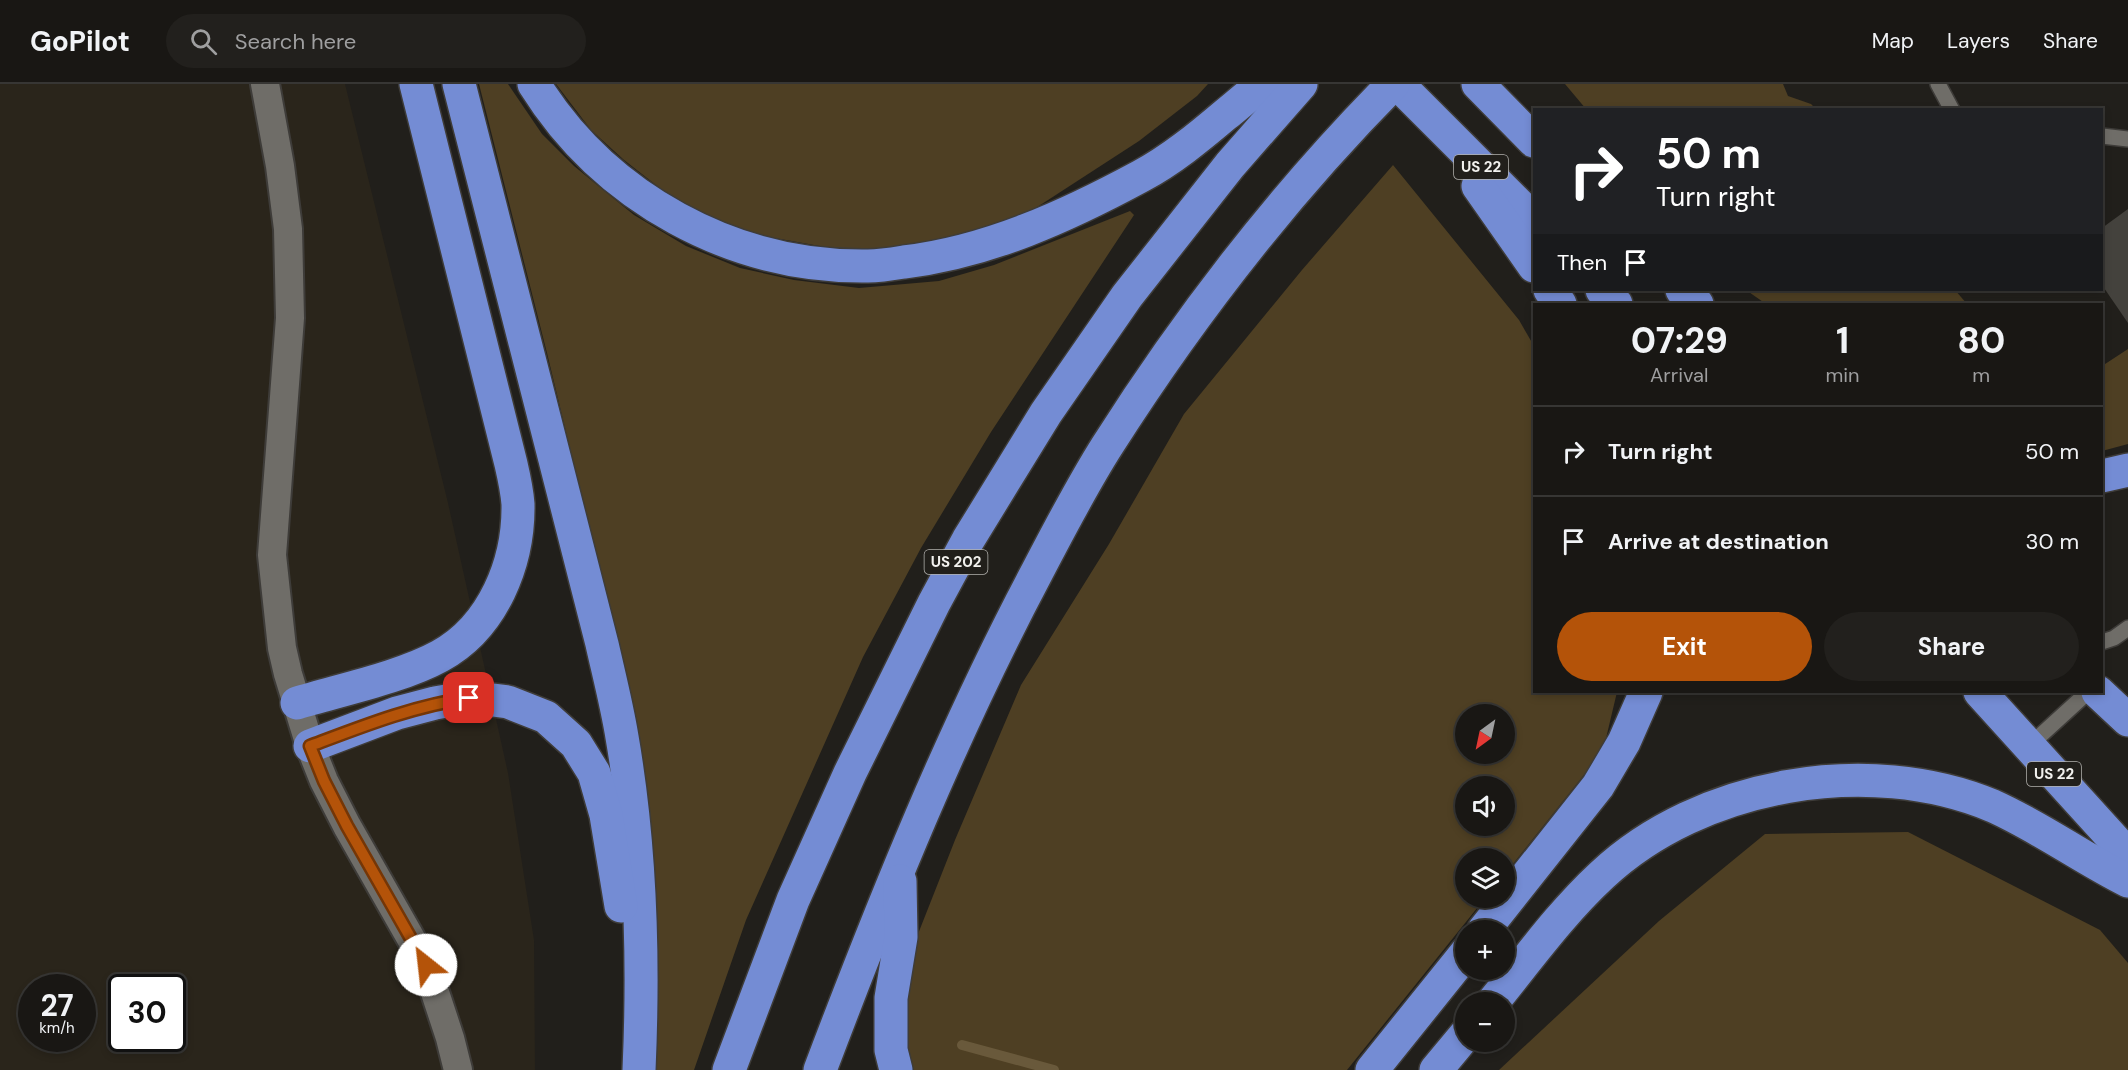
<!DOCTYPE html>
<meta charset="utf-8">
<style>
body{margin:0;font-family:"DM Sans",sans-serif;background:#22201d;color:#f1f3f6;height:100vh;display:flex;flex-direction:column;font-size:22px;white-space:nowrap}
*{box-sizing:border-box;margin:0}
p{font-size:20px;color:#9f9fa0}
.icon{flex:none;width:33px;height:33px;fill:none;stroke:currentColor;stroke-width:2;stroke-linecap:round;stroke-linejoin:round}
.map{position:relative;flex:1;overflow:hidden}
.details{position:absolute;left:1533px;top:219px;width:570px;height:390px;display:flex;flex-direction:column;background:#191714;border-radius:0px;box-shadow:0 3px 9px #0003,0 0 0 2px #373634}
.details>*{flex:none}
.hud{position:absolute;left:1533px;top:24px;width:570px;height:183px;border-radius:0px;box-shadow:0 3px 9px #0003,0 0 0 2px #373634;background:#202124;color:#fff;overflow:hidden}
.needle{width:39px;rotate:213deg}
.fabs{position:absolute;left:1455px;top:620px;display:grid;gap:12px}
.fabs a{display:grid;place-items:center;width:60px;height:60px;border-radius:50%;background:#191714;box-shadow:0 3px 9px #0003,0 0 0 2px #373634;font-size:30px}
.speed{position:absolute;left:18px;top:890px;display:flex;gap:12px;font-size:30px;font-weight:700;text-align:center}
.speed>*{display:grid;place-content:center;width:78px;height:78px;border-radius:50%;background:#191714;box-shadow:0 3px 9px #0003,0 0 0 2px #373634;line-height:1}
.speed small{font-size:15px;font-weight:400}
.speed .limit{border:3px solid #111;border-radius:9px;background:#fff;color:#111}
.pin{position:absolute;display:grid;place-items:center;width:51px;height:51px;color:#fff;margin:-26px;border-radius:12px;box-shadow:0 3px 9px #0006}
.me{position:absolute;width:66px;margin:-33px;rotate:331deg;stroke-linejoin:round;filter:drop-shadow(0 0 4px #0008)}
.turn{display:flex;align-items:center;gap:21px;height:126px;padding:0 24px;font-size:27px}
.turn .icon{width:78px;height:78px;stroke-width:2.5}
.turn b{display:block;font-size:42px;line-height:51px}
.then{display:flex;align-items:center;height:57px;padding:0 24px;background:#0003;gap:12px;font-size:22px}
.eta{display:flex;justify-content:space-evenly;align-items:center;height:102px;text-align:center}
.eta b{font-size:36px;font-weight:700;line-height:42px}
.action{display:flex;gap:12px;margin-top:auto;padding:12px 24px}
.action a{flex:1;height:69px;border-radius:36px;background:#b45309;color:#fff;font-size:24px;font-weight:700;line-height:69px;text-align:center}
.action a+a{background:#22201d;color:#f1f3f6}
ul{padding:0;list-style:none}
li{display:flex;align-items:center;gap:18px;height:90px;padding:0 24px;border-top:2px solid #373634}
li div{flex:1}
li b{display:block;font-size:22px}
li em{font-style:normal}
header{display:flex;align-items:center;gap:36px;box-sizing:border-box;height:84px;padding:0 30px;background:#191714;border-bottom:2px solid #373634}
header strong{font-size:28px}
nav{display:flex;gap:33px;margin-inline-start:auto;font-size:21px}
.search{width:420px;height:54px;background:#22201d;display:flex;align-items:center;gap:15px;box-sizing:border-box;padding:0 21px;border-radius:33px;color:#9f9fa0;font-size:22px}
.map>svg:first-child{display:block}
.built{fill:#2a251b;fill-rule:evenodd}
.green{fill:#4e3f23;fill-rule:evenodd}
.lines{fill:none;stroke-linecap:round;stroke-linejoin:round}
.stream{stroke:#69593b;stroke-width:10}
.building{fill:#44423d}
.service-casing{stroke:#3e3c39;stroke-width:18}
.minor-casing{stroke:#3e3c39;stroke-width:32}
.trunk-casing{stroke:#3e3c39;stroke-width:36}
.service{stroke:#6f6d68;stroke-width:15}
.minor{stroke:#6f6d68;stroke-width:28}
.trunk{stroke:#748cd4;stroke-width:33}
.route-casing{stroke:#753606;stroke-width:15}
.route{stroke:#b45309;stroke-width:10}
.labels{text-anchor:middle;dominant-baseline:central;stroke-width:4.5;stroke-linejoin:round;paint-order:stroke}
.shield{fill:#211f1b;stroke:#b3b2af;stroke-width:1.5}
.shield-label{font-size:15px;font-weight:bold;fill:#f2f1ee}
</style>
<header>
<strong>GoPilot</strong>
<div class="search"><svg class="icon" aria-label="search" viewBox="0 0 24 24"><circle cx="10" cy="10" r="6"/><path d="M15 15l6 6"/></svg>Search here</div>
<nav><a>Map</a><a>Layers</a><a>Share</a></nav>
</header>
<div class="map">
<svg width="2128" height="986" viewBox="0 0 2128 986">
<rect width="100%" height="100%" fill="#211f1b"/>
<path class="built" d="M0,0H345L448,419L508,689L534,856L535,986H0ZM32,903H82V954H32ZM122,903H172V954H122Z"/>
<g class="green">
<path d="M479,0H508L542,50L574,82L634,131L686,162L740,184L794,196L859,204L939,197L994,181L1130,127L1134,131L991,348L921,464L863,573L746,836L694,986H656L657,839L615,552L547,269Z"/>
<path d="M556,0H1208L1197,12L1139,57L1028,129L942,160L895,166H842L758,151L720,138L675,116L624,76L591,46Z"/>
<path d="M1565,0H1783L1788,12L1811,20L1816,25H1586Z"/>
<path d="M1393,81L1519,236L1534,262V608H1617L1603,667L1505,790L1504,774H1466V813H1486L1347,986H911L909,981L905,883L955,756L1021,601L1109,460L1184,330L1302,186ZM1466,630H1504V669H1466ZM1466,702H1504V741H1466Z"/>
<path d="M1746,206H1955L1967,220H1766Z"/>
<path d="M2128,265V360L2102,367V282Z"/>
<path d="M1908,748L2100,846L2128,879V986H1499L1659,837L1765,750Z"/>
</g>
<g class="lines">
<path class="stream" d="M962,961L1054,986"/>
</g>
<path class="building" d="M2128,125V239L2102,201V144Z"/>
<g class="lines">
<g class="service-casing">
<g id="service">
<path d="M1938,0L1952,26"/>
<path d="M2102,52L2128,55"/>
<path d="M2102,558L2114,554L2128,544"/>
<path d="M2029,662L2088,608"/>
</g>
</g>
<g class="minor-casing">
<path id="minor" d="M265,0L280,82L288,145L290,234L272,471L282,564L288,590L310,662L324,697L347,742L426,881L450,954L458,986"/>
</g>
<g class="trunk-casing">
<g id="trunk">
<path d="M459,0L602,560C609,591 617,622 622,653C641,763 644,875 639,986"/>
<path d="M534,0C605,114 733,184 868,182C880,182 892,180 904,178C988,168 1067,132 1141,92C1171,76 1199,53 1225,31C1238,21 1250,9 1264,0"/>
<path d="M1398,0L1534,136"/>
<path d="M1478,0L1534,57"/>
<path d="M1478,102L1534,182"/>
<path d="M1550,206L1560,220"/>
<path d="M1602,206L1616,220"/>
<path d="M1682,206L1697,220"/>
<path d="M2102,392L2128,386"/>
<path d="M1980,608L2128,771"/>
<path d="M2098,608L2128,636"/>
<path d="M297,619C340,606 402,593 440,572C493,543 519,479 518,420C517,407 514,393 511,380L416,0"/>
<path d="M310,662L397,629L435,619L469,613L508,618L546,633L576,660L594,689L606,731L621,822"/>
<path d="M1484,846L1598,702L1624,658L1646,608"/>
<path d="M1493,918C1528,875 1561,829 1602,791C1700,699 1869,670 1993,722C2040,743 2082,774 2128,797"/>
<path d="M729,986L793,816L850,689L934,519L968,456L1046,329L1127,212L1230,81L1301,0"/>
<path d="M820,986C884,817 952,648 1037,488C1059,446 1081,403 1107,362C1189,233 1285,109 1393,0"/>
<path d="M896,986L891,966V914L901,853L900,797"/>
<path d="M1372,986L1466,869"/>
<path d="M1436,986L1466,950"/>
</g>
</g>
<use href="#service" class="service"/>
<use href="#minor" class="minor"/>
<use href="#trunk" class="trunk"/>
</g>
<g class="lines">
<g class="route-casing">
<path id="route" d="M426,881L347,742L324,697L310,662C363,642 413,622 469,614"/>
</g>
<use href="#route" class="route"/>
</g>
<g class="labels">
<g class="shield">
<rect x="1454" y="71" width="54" height="24" rx="4.5"/>
<rect x="924.5" y="466" width="63" height="24" rx="4.5"/>
<rect x="2027" y="678" width="54" height="24" rx="4.5"/>
</g>
<g class="shield-label">
<text x="1481" y="83">US 22</text>
<text x="956" y="478">US 202</text>
<text x="2054" y="690">US 22</text>
</g>
</g>
</svg>
<div class="fabs">
<a><svg class="needle" viewBox="-14 -14 28 28"><path d="M0-13l5 13h-10z" fill="#e53935"/><path d="M0 13l5-13h-10z" fill="#9f9fa0"/></svg></a>
<a><svg class="icon" aria-label="sound" viewBox="0 0 24 24"><path d="M4 9h4l5-4v14l-5-4H4zM17 9q2 3 0 6"/></svg></a>
<a><svg class="icon" aria-label="layers" viewBox="0 0 24 24"><path d="M12 4l9 5-9 5-9-5zM3 14l9 5 9-5"/></svg></a>
<a>+</a>
<a>−</a>
</div>
<div class="speed"><div>27<small>km/h</small></div><div class="limit">30</div></div>
<div class="pin" style="left:469px;top:614px;background:#d93025"><svg class="icon" aria-label="arrive" viewBox="0 0 24 24"><path d="M6 21V4h12l-3 4 3 4H6"/></svg></div>
<svg class="me" style="left:426px;top:881px" viewBox="-20 -20 40 40"><circle r="19" fill="#fff"/><path d="M0-13L10 11 0 6-10 11z" fill="#b45309"/></svg>
<div class="hud">
<div class="turn"><svg class="icon" aria-label="right" viewBox="0 0 24 24"><path d="M7 20v-9h11M14 6l5 5-5 5"/></svg><div><b>50 m</b>Turn right</div></div>
<div class="then">Then<svg class="icon" aria-label="arrive" viewBox="0 0 24 24"><path d="M6 21V4h12l-3 4 3 4H6"/></svg></div>
</div>
<section class="details">
<div class="eta">
<div><b>07:29</b><p>Arrival</p></div>
<div><b>1</b><p>min</p></div>
<div><b>80</b><p>m</p></div>
</div>
<ul>
<li><svg class="icon" aria-label="right" viewBox="0 0 24 24"><path d="M7 20v-9h11M14 6l5 5-5 5"/></svg><div><b>Turn right</b></div><em>50 m</em></li>
<li><svg class="icon" aria-label="arrive" viewBox="0 0 24 24"><path d="M6 21V4h12l-3 4 3 4H6"/></svg><div><b>Arrive at destination</b></div><em>30 m</em></li>
</ul>
<div class="action"><a>Exit</a><a>Share</a></div>
</section>
</div>
